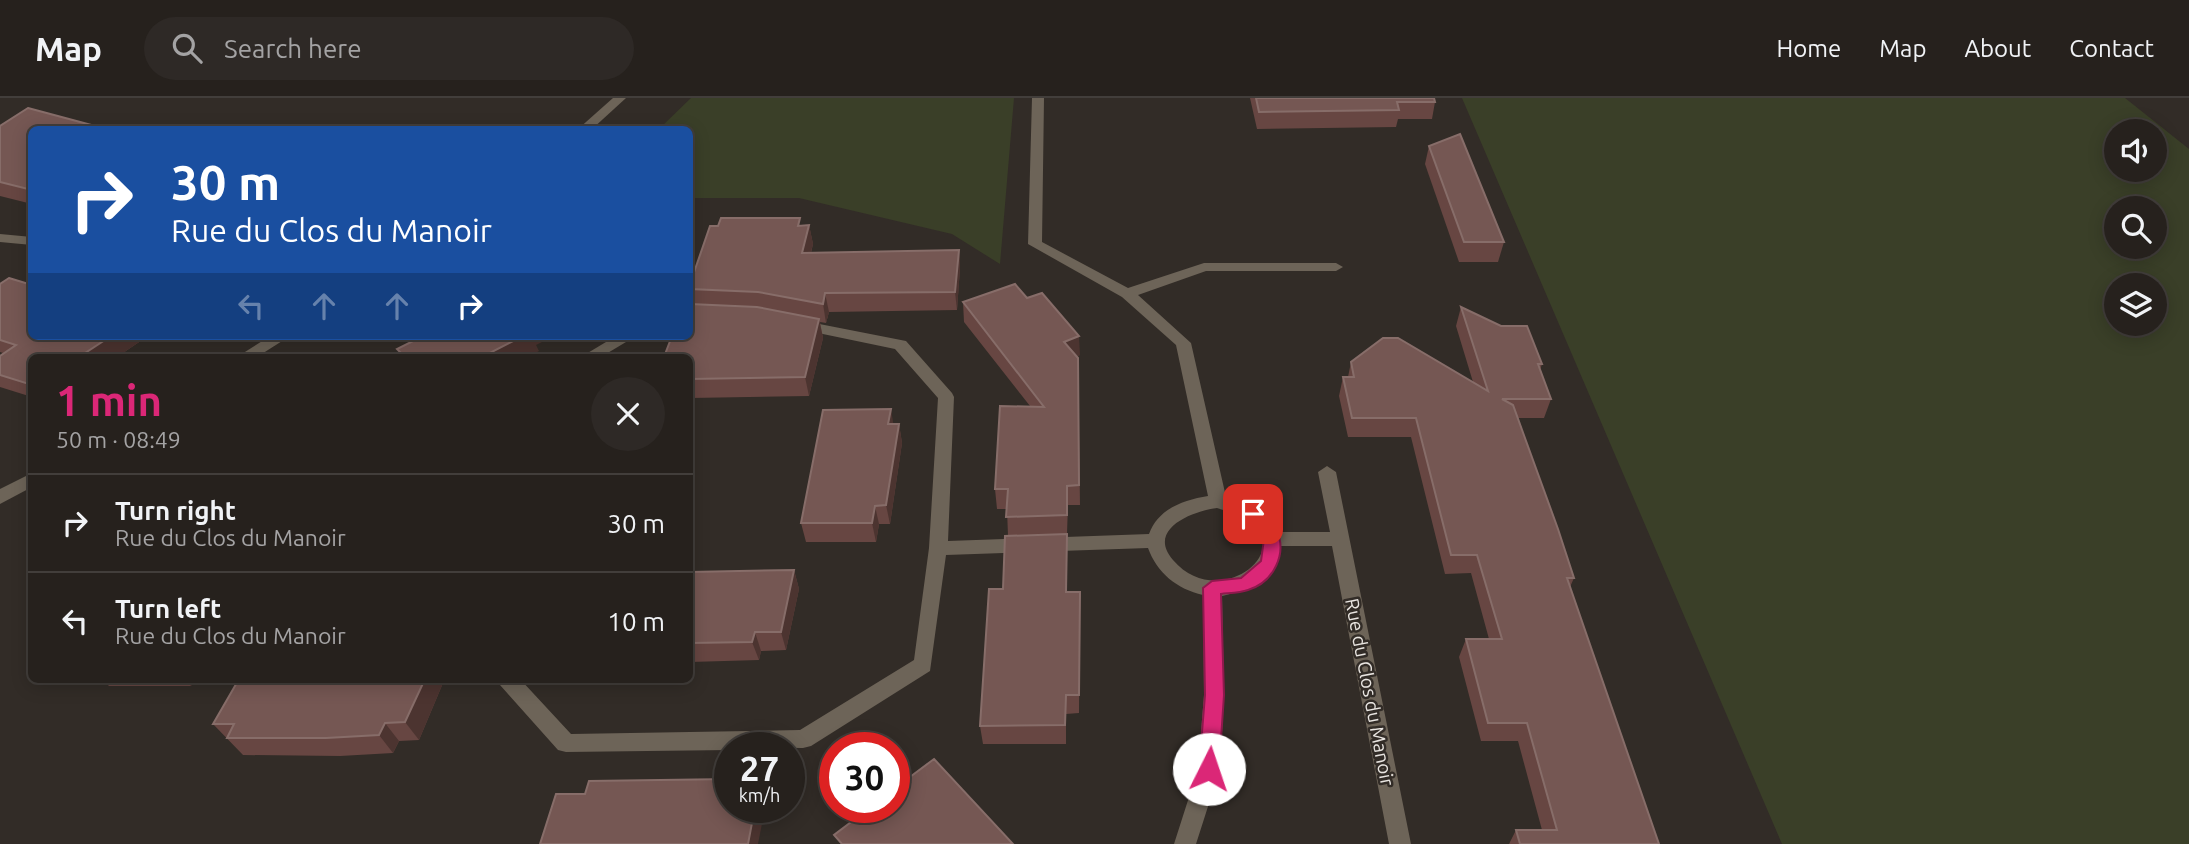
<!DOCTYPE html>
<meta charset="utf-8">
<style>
body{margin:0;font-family:Ubuntu,sans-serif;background:#2e2926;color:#f1f3f6;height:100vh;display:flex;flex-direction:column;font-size:26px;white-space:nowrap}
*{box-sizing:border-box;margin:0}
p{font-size:23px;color:#a4a3a4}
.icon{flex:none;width:38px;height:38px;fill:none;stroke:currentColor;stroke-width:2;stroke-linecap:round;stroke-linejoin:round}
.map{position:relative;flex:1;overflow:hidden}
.details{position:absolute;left:28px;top:256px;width:665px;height:329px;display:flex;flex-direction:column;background:#26211d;border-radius:10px;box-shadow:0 4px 18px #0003,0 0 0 2px #423e3b}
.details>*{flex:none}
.banner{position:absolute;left:28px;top:28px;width:665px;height:214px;border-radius:10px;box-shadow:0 4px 18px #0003,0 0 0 2px #423e3b;background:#1a4fa0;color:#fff;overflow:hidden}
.controls{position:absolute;left:2104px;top:21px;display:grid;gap:14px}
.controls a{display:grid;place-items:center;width:63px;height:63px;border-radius:50%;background:#26211d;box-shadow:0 4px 18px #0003,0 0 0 2px #423e3b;font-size:35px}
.speed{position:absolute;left:714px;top:634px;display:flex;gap:14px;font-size:35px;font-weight:700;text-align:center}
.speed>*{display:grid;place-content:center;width:91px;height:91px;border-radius:50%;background:#26211d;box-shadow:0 4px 18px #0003,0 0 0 2px #423e3b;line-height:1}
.speed small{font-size:18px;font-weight:400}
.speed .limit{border:10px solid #d22;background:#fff;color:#111}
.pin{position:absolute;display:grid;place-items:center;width:60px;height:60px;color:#fff;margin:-30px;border-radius:14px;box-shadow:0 4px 10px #0006}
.me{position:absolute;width:77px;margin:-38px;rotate:4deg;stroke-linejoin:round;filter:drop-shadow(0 0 5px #0008)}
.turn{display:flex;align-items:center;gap:24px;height:147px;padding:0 28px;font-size:32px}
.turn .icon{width:91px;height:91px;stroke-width:2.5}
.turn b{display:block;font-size:49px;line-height:60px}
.lanes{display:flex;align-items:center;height:66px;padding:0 28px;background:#0003;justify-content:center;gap:35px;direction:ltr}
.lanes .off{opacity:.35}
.round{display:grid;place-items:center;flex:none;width:74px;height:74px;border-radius:37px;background:#2e2926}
.summary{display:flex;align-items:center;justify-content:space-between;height:119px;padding:0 28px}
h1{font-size:42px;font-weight:700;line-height:52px;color:#db2777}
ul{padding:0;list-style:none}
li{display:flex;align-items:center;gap:21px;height:98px;padding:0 28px;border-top:2px solid #423e3b}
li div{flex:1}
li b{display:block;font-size:26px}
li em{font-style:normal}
header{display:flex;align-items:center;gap:42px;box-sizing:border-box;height:98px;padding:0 35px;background:#26211d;border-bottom:2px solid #423e3b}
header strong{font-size:33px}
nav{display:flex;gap:38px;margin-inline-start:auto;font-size:24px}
.search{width:490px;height:63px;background:#2e2926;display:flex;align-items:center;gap:18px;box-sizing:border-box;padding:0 24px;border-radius:38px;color:#a4a3a4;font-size:26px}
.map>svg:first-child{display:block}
.green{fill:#3a3f28;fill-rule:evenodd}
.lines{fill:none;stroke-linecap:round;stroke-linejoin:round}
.minor{fill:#6d6458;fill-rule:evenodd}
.tertiary{fill:#6d6458;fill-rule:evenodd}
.wall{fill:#674642}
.shaded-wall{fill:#4c3430}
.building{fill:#755753;stroke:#876d69;stroke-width:2}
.route{fill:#db2777;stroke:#8e194d;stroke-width:2}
.labels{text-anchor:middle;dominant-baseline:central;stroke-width:5;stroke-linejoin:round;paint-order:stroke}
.street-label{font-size:19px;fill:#e9e5e1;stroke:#322c27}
</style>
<header>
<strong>Map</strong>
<div class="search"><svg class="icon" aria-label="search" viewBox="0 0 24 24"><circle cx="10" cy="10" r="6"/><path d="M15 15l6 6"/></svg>Search here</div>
<nav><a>Home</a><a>Map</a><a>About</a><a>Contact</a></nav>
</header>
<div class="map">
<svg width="2189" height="746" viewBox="0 0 2189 746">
<rect width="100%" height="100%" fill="#322c27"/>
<g class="green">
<path d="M691,0H1014L1000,166L952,136L799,100H690V32L659,31Z"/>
<path d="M1462,0H2125L2189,51V746H1782ZM2116,33H2154V72H2116ZM2116,110H2154V149H2116ZM2116,187H2154V226H2116Z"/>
</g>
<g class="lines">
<g class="minor">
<path d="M1032,0H1044L1042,144L1128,190L1204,165H1336L1343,169L1336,173H1206L1138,197L1191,245L1226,399L1261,412L1279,434H1330L1318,374L1327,368L1336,374L1411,746H1389L1332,448H1281C1282,479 1246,493 1222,498L1224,597L1220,671L1196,746H1174L1198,671L1204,597L1203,497C1177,491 1157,475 1148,450L946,457L930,573L811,648L803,650L730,649V652L566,654L558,652L500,587L497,581H520L571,636L800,632L914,562L929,450L938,300L895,251L794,230L791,227L794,224L799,222L906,243L952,295L954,299L948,443L1149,436C1158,411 1183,402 1208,398L1176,247L1122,199L1028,146ZM1217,410C1226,413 1239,416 1247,422C1297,455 1217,514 1173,462C1146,431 1193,413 1217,410Z"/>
<path d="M0,136L32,139V147L0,144Z"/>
<path d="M616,238H636L601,259H581Z"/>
</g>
<g class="tertiary">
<path d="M613,0H626L591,32H577Z"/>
<path d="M270,238H290L257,259H237Z"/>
<path d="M32,375V389L0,406V391Z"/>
</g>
</g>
<g class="wall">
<path d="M1250,0H1434L1435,4L1432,21H1398L1396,29L1257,31Z"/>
<path d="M0,28L32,32V106L0,98Z"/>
<path d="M1429,48L1504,144L1498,164H1459L1425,66Z"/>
<path d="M809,127L813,146L811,155L959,152L960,170L957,212L829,214L826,225L820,224L823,240L809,298L690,300V259L692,206L690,196V186L802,128Z"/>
<path d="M0,186L32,238H148L117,259H32V299L0,289V258L3,255L0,254Z"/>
<path d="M963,204L1080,257L1077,258L1078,260L1080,407H1068L1067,436V494H1080L1079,615L1066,616V646H983L980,628L1003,491L1008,438L1007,411H997L995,391L1030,308L964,224Z"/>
<path d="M1461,209L1542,266L1540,272L1551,301L1544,320H1517L1574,480L1570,489L1659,746H1509L1516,732H1542L1518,643H1481L1459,559L1466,541H1489L1471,475L1445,476L1411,339H1348L1339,298L1343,279H1348L1351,264L1473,284L1456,228Z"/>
<path d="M899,326L902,345L890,426H879L876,444H806L801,425Z"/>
<path d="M794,472L799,491L786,552L761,553L759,562L690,564V474Z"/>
<path d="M102,581H194L191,588H109Z"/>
<path d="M239,581H440L443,585L419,642L399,643L393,655L340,658L243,657L213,626Z"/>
</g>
<g class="shaded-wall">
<path d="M809,127L813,146L806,173L802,155Z"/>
<path d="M959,152L960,170L957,212L955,194Z"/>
<path d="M825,195L829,214L826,225L823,206Z"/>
<path d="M819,221L823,240L809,298L805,279Z"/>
<path d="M111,238H148L117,259H79Z"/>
<path d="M523,238H554L536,247L539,253L528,259H482Z"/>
<path d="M1079,238L1080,257L1065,263L1064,244Z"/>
<path d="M891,311L894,330L888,326Z"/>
<path d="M899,326L902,345L890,426L886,407Z"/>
<path d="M875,408L879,426L876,444L872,425Z"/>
<path d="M794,472L799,491L786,552L781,534Z"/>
<path d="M755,534L761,553L759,562L752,544Z"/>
<path d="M184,581H194L191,588Z"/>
<path d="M425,581H440L443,585L419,642L405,624Z"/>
<path d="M385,625L399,643L393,655L379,637Z"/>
<path d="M755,709H765V710L758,746H748Z"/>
</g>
<g class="building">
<path d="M1256,0H1434L1435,4H1397L1399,12L1259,14Z"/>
<path d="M28,10L110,32H32V92L0,84V28Z"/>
<path d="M1460,36L1504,144H1464L1429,48Z"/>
<path d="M721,120H800L798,128L809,127L802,155L959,152L955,194L825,195L823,206L758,194L690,191V186L710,128H718Z"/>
<path d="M9,180L32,187V238H111L79,259H32V287L0,277V258L16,247L0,242V186Z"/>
<path d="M1015,186L1027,200L1042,195L1079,238L1064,244L1078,260L1079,387L1067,388V417L1006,419L1008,391H995L1000,308L1044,309L963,204Z"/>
<path d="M690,206L757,209L819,221L805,279L690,281V259H664L672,238H690Z"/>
<path d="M1461,209L1501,228H1527L1542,266H1538L1551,301H1502L1513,307L1558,431L1574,480H1567L1659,746H1520L1516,732H1557L1527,625H1488L1466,541H1502L1477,457H1451L1416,320H1352L1343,279H1354L1351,264L1383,240H1398L1488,293Z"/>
<path d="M423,238H523L482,259H397L402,256L397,251Z"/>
<path d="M891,311L888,326H899L886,407L875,408L872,425H801L823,312Z"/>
<path d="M1067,436L1066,494H1080L1079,597H1066L1065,627L980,628L989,491H1003L1005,438Z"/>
<path d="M794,472L781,534H755L752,544L690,545V474Z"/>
<path d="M239,581H425L405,624L385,625L379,637L326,640H227L234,626H213Z"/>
<path d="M934,661L1013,746H842L834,737L871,709H894V691Z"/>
<path d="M730,681V709H755L748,746H540L556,696H585L589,683Z"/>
</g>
<path class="route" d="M1253,410C1263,413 1271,422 1276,431C1288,455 1274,484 1248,492C1239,495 1229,495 1221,496L1224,597L1219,671L1216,677L1209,680L1202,677L1199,671L1205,597L1203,490L1212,483L1241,480L1261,463L1264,441L1245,416Z"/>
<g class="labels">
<g class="street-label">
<text transform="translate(1370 594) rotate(79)">Rue du Clos du Manoir</text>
</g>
</g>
</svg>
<div class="controls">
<a><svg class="icon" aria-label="sound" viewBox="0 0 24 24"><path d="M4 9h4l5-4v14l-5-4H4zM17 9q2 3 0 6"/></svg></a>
<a><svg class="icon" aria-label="search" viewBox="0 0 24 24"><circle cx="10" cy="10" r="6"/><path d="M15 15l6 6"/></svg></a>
<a><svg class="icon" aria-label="layers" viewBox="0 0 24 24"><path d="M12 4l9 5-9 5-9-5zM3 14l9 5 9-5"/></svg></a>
</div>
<div class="speed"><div>27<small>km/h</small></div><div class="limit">30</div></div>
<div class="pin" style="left:1253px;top:416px;background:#d93025"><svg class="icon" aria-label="arrive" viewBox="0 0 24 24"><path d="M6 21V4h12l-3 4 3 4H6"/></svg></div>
<svg class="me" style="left:1209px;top:671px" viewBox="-20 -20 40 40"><circle r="19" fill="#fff"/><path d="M0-13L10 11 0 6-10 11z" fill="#db2777"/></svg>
<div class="banner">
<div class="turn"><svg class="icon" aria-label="right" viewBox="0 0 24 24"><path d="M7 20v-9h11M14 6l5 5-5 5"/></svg><div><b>30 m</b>Rue du Clos du Manoir</div></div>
<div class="lanes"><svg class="icon off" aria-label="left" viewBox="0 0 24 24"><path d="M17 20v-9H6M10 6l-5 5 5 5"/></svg><svg class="icon off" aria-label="ahead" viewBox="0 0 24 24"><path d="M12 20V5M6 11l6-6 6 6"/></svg><svg class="icon off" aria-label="ahead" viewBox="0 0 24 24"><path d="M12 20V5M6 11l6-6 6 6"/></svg><svg class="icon" aria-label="right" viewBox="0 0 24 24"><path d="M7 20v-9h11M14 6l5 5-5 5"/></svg></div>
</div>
<section class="details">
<div class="summary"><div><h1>1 min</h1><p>50 m · 08:49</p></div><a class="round"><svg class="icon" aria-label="close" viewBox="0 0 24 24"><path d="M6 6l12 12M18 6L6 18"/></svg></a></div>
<ul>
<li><svg class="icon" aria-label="right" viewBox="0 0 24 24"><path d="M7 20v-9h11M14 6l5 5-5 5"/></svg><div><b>Turn right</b><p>Rue du Clos du Manoir</p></div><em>30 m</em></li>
<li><svg class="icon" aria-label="left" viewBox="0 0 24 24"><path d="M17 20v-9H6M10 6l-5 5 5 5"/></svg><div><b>Turn left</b><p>Rue du Clos du Manoir</p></div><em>10 m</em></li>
</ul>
</section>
</div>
